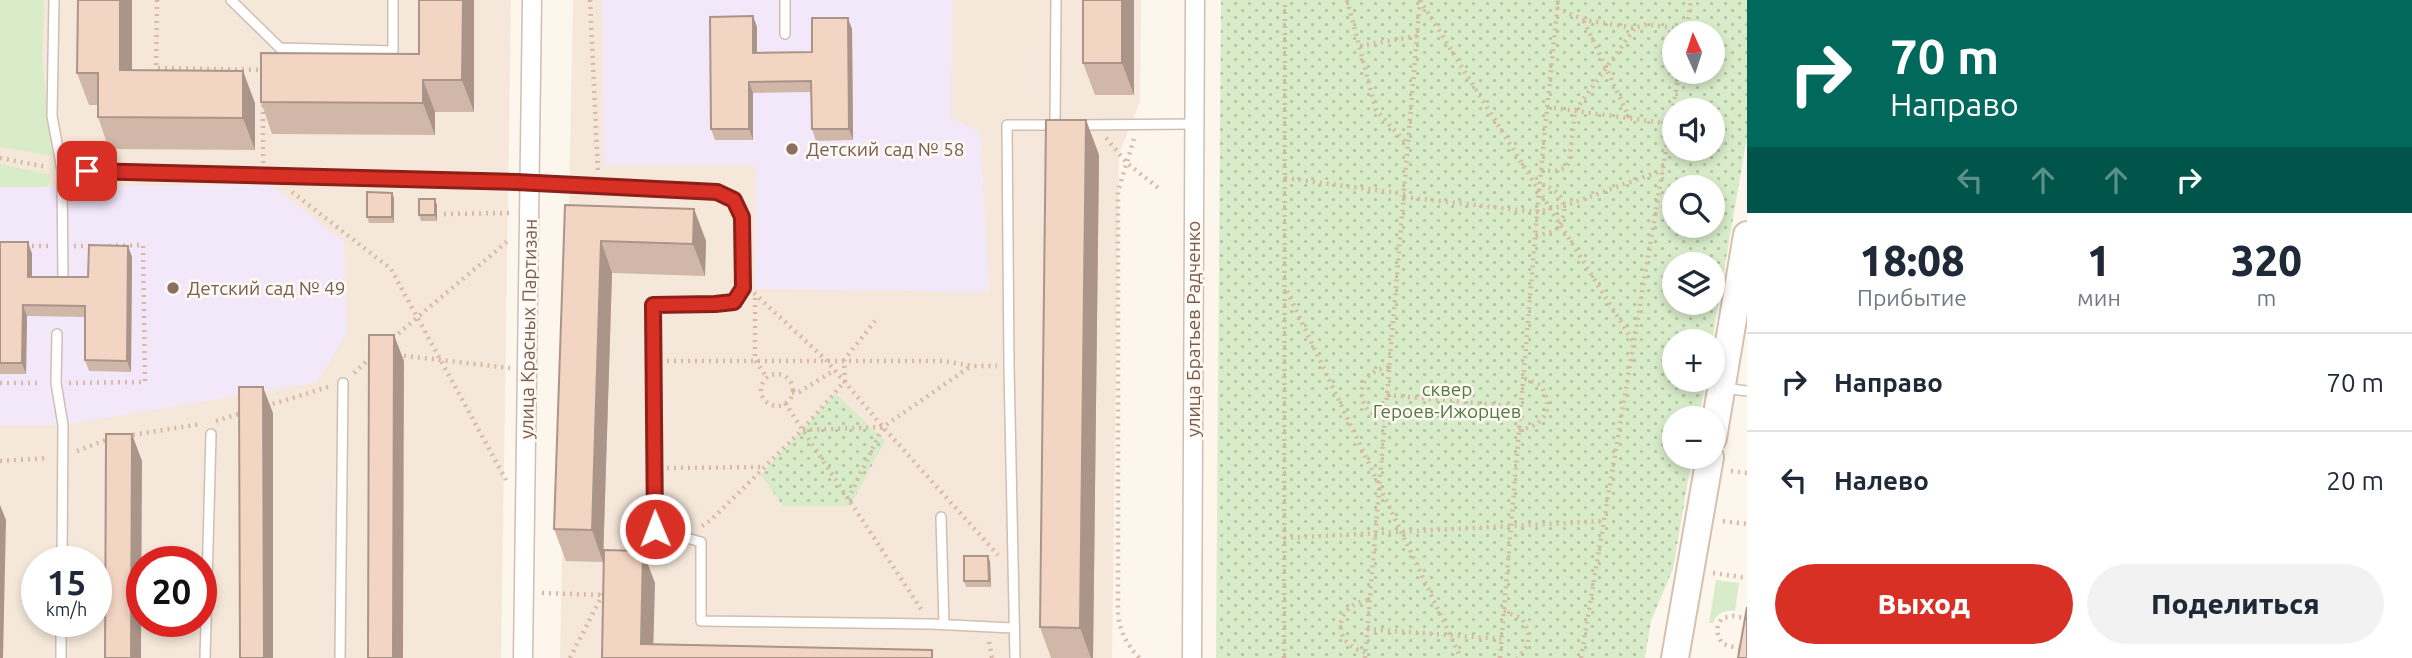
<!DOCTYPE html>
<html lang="ru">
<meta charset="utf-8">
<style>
body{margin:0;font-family:Ubuntu,sans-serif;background:#f2f2f3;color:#1f2937;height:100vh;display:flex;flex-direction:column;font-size:26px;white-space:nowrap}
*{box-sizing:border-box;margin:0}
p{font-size:23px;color:#747a83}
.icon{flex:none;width:38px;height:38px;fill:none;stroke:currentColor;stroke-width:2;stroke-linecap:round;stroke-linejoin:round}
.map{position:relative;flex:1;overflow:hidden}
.details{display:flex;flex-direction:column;background:#fff;width:665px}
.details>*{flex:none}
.hud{background:#00695c;color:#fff;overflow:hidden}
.needle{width:46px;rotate:357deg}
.tools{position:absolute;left:1662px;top:21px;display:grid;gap:14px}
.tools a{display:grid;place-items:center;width:63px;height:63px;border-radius:50%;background:#fff;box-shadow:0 4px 10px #0003;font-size:35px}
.speed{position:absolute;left:21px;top:546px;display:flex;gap:14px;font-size:35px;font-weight:700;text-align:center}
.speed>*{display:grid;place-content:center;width:91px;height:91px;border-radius:50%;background:#fff;box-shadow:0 4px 10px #0003;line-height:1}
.speed small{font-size:18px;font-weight:400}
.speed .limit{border:10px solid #d22;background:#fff;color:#111}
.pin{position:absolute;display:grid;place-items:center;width:60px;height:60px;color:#fff;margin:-30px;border-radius:14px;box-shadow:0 4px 10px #0006}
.me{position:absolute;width:77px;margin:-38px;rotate:359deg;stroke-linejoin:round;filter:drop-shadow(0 0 5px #0008)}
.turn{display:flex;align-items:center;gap:24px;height:147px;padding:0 28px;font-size:32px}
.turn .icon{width:91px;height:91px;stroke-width:2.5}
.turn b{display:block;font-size:49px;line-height:60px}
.lanes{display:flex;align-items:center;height:66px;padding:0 28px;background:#0003;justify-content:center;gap:35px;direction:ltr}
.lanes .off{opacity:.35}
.eta{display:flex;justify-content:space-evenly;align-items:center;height:119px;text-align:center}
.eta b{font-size:42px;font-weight:800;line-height:49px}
.action{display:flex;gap:14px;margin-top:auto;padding:14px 28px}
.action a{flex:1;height:80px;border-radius:42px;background:#d93025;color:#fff;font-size:28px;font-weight:800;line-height:80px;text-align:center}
.action a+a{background:#f2f2f3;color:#1f2937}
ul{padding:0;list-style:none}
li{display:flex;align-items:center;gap:21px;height:98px;padding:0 28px;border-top:2px solid #e0e1e3}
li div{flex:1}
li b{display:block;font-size:26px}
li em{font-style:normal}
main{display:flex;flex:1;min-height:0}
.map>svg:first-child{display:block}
.residential{fill:#f5e8da;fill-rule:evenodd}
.education{fill:#f3e8fa}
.grass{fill:#d8ecc9}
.park{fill:url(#park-dots);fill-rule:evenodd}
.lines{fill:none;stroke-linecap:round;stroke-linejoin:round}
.lane-casing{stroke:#d1beb0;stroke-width:12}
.street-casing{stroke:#d1beb0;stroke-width:21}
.secondary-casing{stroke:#d6c0b0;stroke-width:30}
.path{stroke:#d9b8a5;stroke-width:4.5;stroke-dasharray:2 5;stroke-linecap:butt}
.lane{stroke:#fff;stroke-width:9}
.street{stroke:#fff;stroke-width:18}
.secondary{stroke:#fff;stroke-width:26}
.wall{fill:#d1b7a8}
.shaded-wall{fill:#aa9588}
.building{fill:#f3d5c3;stroke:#aa9588;stroke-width:2}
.route-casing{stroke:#8d1f18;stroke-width:18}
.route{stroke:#d93025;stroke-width:12}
.education-dot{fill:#8d6e63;stroke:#fffaf3;stroke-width:2.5}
.labels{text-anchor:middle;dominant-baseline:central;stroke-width:5;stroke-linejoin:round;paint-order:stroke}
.education-label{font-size:19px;fill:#785e54;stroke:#fffaf3;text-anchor:start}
.street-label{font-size:19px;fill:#7a5c4d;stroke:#fffaf3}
.park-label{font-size:19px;fill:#537a41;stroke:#fffaf3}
</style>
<main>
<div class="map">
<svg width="1747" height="658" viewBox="0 0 1747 658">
<defs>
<pattern id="park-dots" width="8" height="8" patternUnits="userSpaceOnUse" patternTransform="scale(1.75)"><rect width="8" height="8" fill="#d8ecc9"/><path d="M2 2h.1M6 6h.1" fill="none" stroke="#b4c2a5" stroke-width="1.8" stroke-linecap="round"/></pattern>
</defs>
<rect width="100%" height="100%" fill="#fdf6ec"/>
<g class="residential">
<path d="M0,0H511L501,658H0ZM37,562H96V621H37ZM142,562H201V621H142Z"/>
<path d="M573,0H1141L1140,101L1119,154L1112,658H560Z"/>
</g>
<g class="education">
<path d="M603,0H952L951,118L980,132L989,292L755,289L756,165H604Z"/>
<path d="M271,185L344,242L346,334L317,382L63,425H0V187Z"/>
</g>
<g class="grass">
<path d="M0,0H44L42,58L52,156L0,147Z"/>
<path d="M0,164L51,175L47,187H0Z"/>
<path d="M1716,580L1739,583L1735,611C1724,610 1717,613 1713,623H1709Z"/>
</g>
<g class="park">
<path d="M1221,0H1747V137L1712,341H1675V380H1706L1699,418H1675V457H1692L1673,569L1651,621L1645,658H1216ZM1675,33H1713V72H1675ZM1675,110H1713V149H1675ZM1675,187H1713V226H1675ZM1675,264H1713V303H1675Z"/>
<path d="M835,393L885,441L850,506H783L761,475Z"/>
</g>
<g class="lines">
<g class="lane-casing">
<g id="lane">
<path d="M54,0L52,116L62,170L63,282"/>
<path d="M231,0L280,48L393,51V0"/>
<path d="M785,0V34"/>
<path d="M1055,125L1056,0"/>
<path d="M1077,125L1194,124"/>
<path d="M62,170L516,182L717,192L734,200L742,217L743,288L734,301L715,304L653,305L655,529L701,542V621L931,624L1013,628"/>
<path d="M57,334L56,383L63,425L62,562"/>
<path d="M1724,388L1747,391"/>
<path d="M941,517L944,624"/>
<path d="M61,658V621"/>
<path d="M205,658L211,434"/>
<path d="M340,658L343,383"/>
<path d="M1015,658L1009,366L1007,125H1056"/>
</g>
</g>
<g class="street-casing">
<g id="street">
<path d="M523,658L532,0"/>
<path d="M1192,658L1195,0"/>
</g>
</g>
<g class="secondary-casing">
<g id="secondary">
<path d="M1713,438L1747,235"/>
<path d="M1675,658L1710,457"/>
</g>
</g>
<g class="path">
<path d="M157,0L156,68L263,70V72"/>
<path d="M590,0L598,172"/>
<path d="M1347,0L1376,110L1408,145"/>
<path d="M1420,0L1634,343"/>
<path d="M1557,8L1584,20L1635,28L1647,24L1686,30"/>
<path d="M1584,21L1630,119"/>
<path d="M1686,33L1691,0"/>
<path d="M1360,46L1417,36"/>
<path d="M1547,107L1671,124"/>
<path d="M1106,138L1127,163L1161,190"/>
<path d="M1134,139L1118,191V616C1121,634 1127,644 1139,658"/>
<path d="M0,158L47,167"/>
<path d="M263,163V105"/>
<path d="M1541,170C1553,171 1561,173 1569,163L1575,111L1635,28"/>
<path d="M1285,178L1405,194"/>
<path d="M292,192L391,269L506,480"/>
<path d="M1404,197L1537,212L1570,204L1663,170"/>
<path d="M444,214L511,213"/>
<path d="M1536,236L1555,231C1572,210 1565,191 1540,184"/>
<path d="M25,246H48"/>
<path d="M74,246H94"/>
<path d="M1287,291L1461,658"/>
<path d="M754,293L826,360L883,427L998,555"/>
<path d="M755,298V360L767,378"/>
<path d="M393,338L509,240"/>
<path d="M397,355L510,368"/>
<path d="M667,361H945L972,366H997"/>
<path d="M354,373L373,355"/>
<circle cx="777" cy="390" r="16"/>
<path d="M0,383H42"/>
<path d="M69,383L145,382L143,245L109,246"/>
<path d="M792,393L799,392L835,370"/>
<path d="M1387,395L1521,407"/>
<path d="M785,403L921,609"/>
<path d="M266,406L328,387"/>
<path d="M1385,420L1368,411C1354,389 1365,370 1390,367"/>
<path d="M216,421L245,412"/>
<path d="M803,429L845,381L844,360L875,321"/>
<path d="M1519,430C1544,426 1556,408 1540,385L1523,378"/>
<path d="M126,436L201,424"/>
<path d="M77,451L111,438"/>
<path d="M0,461L48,458"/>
<path d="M667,468L763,467"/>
<path d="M1731,471L1747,473"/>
<path d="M848,499L883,427"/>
<path d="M1723,521L1747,524"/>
<path d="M702,526L711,520L802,430L883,427L971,366"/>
<path d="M645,537V546H655"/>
<path d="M1284,538L1604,521"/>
<path d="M629,554L645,539"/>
<path d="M1713,573L1747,578"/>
<path d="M542,593L602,595"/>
<path d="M1504,611L1521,618C1532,633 1531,646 1517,658"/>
<path d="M1367,629L1501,639"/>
<path d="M989,642L992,658"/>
<path d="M1740,649L1723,644C1716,635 1715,626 1723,618L1734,616L1745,618"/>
<path d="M1365,652C1330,644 1334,603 1370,600"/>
<path d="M570,658L605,590"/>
<path d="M1284,658L1285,0"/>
<path d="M1365,658L1420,0"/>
<path d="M1500,658L1539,190L1558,0"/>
<path d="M1581,658L1679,72"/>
</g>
<use href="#lane" class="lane"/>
<use href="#street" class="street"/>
<use href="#secondary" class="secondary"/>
</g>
<g class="wall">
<path d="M78,0H132V70L255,103V150L109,149L98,117V105H89L77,73Z"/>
<path d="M419,0H474V112H435V135L272,134L261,102L419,54Z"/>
<path d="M1134,0V95H1095L1083,63Z"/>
<path d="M753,16L757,27V53L812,52L852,29L853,140L816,141L812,129L811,92L753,93V140H715L711,129Z"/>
<path d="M1086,120L1099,155L1093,658H1051L1040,627Z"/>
<path d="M392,193L394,198V223H369L367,217Z"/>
<path d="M437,205V221H421L419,215Z"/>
<path d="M565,205L694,209L706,241L705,276L612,273L603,562L566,561L554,529Z"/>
<path d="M0,242H28L32,254V277H88L128,246L132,257L131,372L89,371L85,360V317L27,316L26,374H0Z"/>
<path d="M988,556L990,562L991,587H966L964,581Z"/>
</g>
<g class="shaded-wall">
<path d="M120,0H132V102L120,70Z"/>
<path d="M463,0H474V112L462,80Z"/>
<path d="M1122,0H1134V95L1122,63Z"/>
<path d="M753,16L757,27V64L753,53Z"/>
<path d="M848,18L852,29L853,140L849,129Z"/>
<path d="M243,71L255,103V150L243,118Z"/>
<path d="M423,80L435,112V135L423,103Z"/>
<path d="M749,82L753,93V140L749,129Z"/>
<path d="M1086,120L1099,155L1093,658H1091L1080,628Z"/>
<path d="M392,193L394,198V223L392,217Z"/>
<path d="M435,199L437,205V221L435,215Z"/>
<path d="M694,209L706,241L705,276L693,244Z"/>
<path d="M601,241L612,273L603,562L592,530Z"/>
<path d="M28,242L32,254V288L28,277Z"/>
<path d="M128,246L132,257L131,372L127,361Z"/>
<path d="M23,305L27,316L26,374L22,363Z"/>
<path d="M394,335L404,361L403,658H393Z"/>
<path d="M263,387L273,413V658H264Z"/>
<path d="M132,434L142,461L141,658H131Z"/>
<path d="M0,505L6,520L3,658H0Z"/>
<path d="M643,551L655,583L653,658L641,644Z"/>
<path d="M988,556L990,562L991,587L989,581Z"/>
</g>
<g class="building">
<path d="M78,0H120V70L243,71V118L98,117V73H77Z"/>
<path d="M419,0H463L462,80H423V103L261,102V53L419,54Z"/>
<rect x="1083" y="0" width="39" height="63"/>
<path d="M753,16V53L812,52V18H848L849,129H812L811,81L749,82V129H711L710,17Z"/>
<path d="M1046,120H1086L1080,628L1040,627Z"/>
<path d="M367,192L392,193V217H367Z"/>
<rect x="419" y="199" width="16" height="16"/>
<path d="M565,205L694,209L693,244L601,241L592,530L554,529Z"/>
<path d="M0,242H28V277H88L89,245L128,246L127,361L85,360V306L23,305L22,363H0Z"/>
<path d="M369,335H394L393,658H368Z"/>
<path d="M239,387H263L264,658H240Z"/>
<path d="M106,434H132L131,658H105Z"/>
<path d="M604,550L643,551L641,644L932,650V658H602Z"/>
<path d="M964,556H988L989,581H964Z"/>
<path d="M1747,607V658H1738Z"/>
</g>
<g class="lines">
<g class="route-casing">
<path id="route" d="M87,171L516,182L717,192L734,200L742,217L743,288L734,302L715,304L653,305L655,529"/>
</g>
<use href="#route" class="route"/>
</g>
<g class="education-dot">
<circle cx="792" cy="149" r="7"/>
<circle cx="173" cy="288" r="7"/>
</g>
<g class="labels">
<g class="education-label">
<text x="806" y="149">Детский сад № 58</text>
<text x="187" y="288">Детский сад № 49</text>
</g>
<g class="street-label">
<text transform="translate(528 329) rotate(-89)">улица Красных Партизан</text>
<text transform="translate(1193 329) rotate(-90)">улица Братьев Радченко</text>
</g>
<g class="park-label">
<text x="1447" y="389">сквер<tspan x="1447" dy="22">Героев-Ижорцев</tspan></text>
</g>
</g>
</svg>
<div class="tools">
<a><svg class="needle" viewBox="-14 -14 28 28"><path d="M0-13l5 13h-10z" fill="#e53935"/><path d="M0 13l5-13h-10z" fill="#747a83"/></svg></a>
<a><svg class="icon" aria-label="sound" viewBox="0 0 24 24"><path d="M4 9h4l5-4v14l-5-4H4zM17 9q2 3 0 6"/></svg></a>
<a><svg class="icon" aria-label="search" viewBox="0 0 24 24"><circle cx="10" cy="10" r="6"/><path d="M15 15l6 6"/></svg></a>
<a><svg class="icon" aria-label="layers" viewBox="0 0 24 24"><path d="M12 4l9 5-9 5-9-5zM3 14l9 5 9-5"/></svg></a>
<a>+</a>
<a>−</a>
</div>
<div class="speed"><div>15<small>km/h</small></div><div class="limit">20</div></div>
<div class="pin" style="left:87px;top:171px;background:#d93025"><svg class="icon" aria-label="arrive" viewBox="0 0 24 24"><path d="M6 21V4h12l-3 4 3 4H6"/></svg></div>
<svg class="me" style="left:655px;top:529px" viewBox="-20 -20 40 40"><circle r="17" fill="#d93025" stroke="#fff" stroke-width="3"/><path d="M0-11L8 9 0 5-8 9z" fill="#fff"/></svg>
</div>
<section class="details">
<div class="hud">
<div class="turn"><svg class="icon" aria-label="right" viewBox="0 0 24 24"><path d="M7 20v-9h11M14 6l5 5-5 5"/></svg><div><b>70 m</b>Направо</div></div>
<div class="lanes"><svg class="icon off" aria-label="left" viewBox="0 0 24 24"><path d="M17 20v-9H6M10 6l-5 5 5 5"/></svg><svg class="icon off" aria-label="ahead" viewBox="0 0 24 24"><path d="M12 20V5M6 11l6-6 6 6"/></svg><svg class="icon off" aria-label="ahead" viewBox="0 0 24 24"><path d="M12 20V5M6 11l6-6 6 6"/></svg><svg class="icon" aria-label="right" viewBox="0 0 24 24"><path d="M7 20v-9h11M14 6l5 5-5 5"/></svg></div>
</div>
<div class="eta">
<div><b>18:08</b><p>Прибытие</p></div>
<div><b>1</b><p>мин</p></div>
<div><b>320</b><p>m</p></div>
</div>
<ul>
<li><svg class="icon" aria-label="right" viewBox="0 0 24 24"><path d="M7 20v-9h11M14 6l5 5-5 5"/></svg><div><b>Направо</b></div><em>70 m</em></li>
<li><svg class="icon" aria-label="left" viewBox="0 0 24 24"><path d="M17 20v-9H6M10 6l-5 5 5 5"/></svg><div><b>Налево</b></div><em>20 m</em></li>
</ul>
<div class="action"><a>Выход</a><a>Поделиться</a></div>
</section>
</main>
